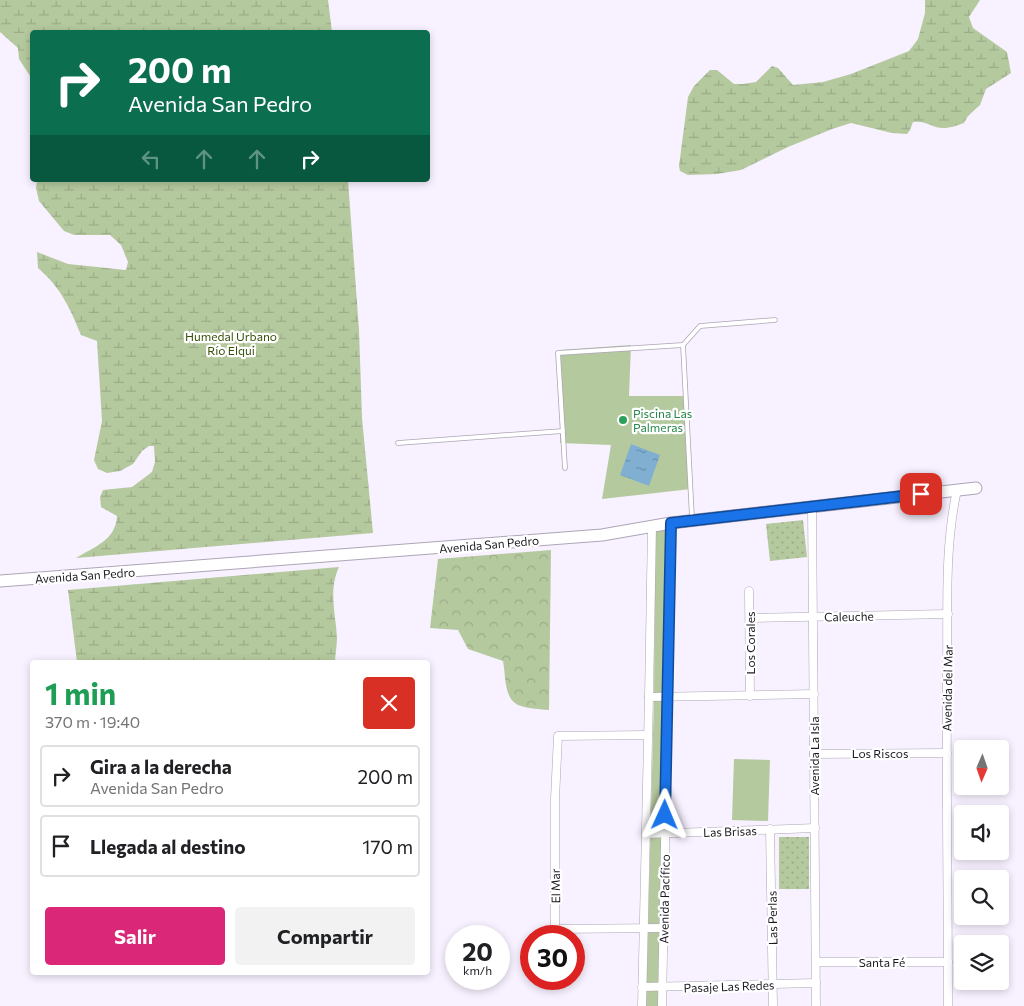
<!DOCTYPE html>
<html lang="es">
<meta charset="utf-8">
<style>
body{margin:0;font-family:Commissioner,sans-serif;background:#f2f2f2;color:#202124;height:100vh;display:flex;flex-direction:column;font-size:19px;white-space:nowrap}
*{box-sizing:border-box;margin:0}
p{font-size:16px;color:#757577}
.icon{flex:none;width:28px;height:28px;fill:none;stroke:currentColor;stroke-width:2;stroke-linecap:round;stroke-linejoin:round}
.map{position:relative;flex:1;overflow:hidden}
.drawer{position:absolute;left:30px;top:660px;width:400px;height:315px;display:flex;flex-direction:column;background:#fff;border-radius:5px;box-shadow:0 2px 8px #0003}
.drawer>*{flex:none}
.banner{position:absolute;left:30px;top:30px;width:400px;height:152px;border-radius:5px;box-shadow:0 2px 8px #0003;background:#0b6e4f;color:#fff;overflow:hidden}
.needle{width:32px;rotate:182deg}
.fabs{position:absolute;left:954px;top:740px;display:grid;gap:10px}
.fabs a{display:grid;place-items:center;width:55px;height:55px;border-radius:5px;background:#fff;box-shadow:0 2px 8px #0003;font-size:25px}
.speed{position:absolute;left:445px;top:925px;display:flex;gap:10px;font-size:25px;font-weight:700;text-align:center}
.speed>*{display:grid;place-content:center;width:65px;height:65px;border-radius:50%;background:#fff;box-shadow:0 2px 8px #0003;line-height:1}
.speed small{font-size:12px;font-weight:400}
.speed .limit{border:8px solid #d22;background:#fff;color:#111}
.pin{position:absolute;display:grid;place-items:center;width:42px;height:42px;color:#fff;margin:-21px;border-radius:10px;box-shadow:0 2px 8px #0006}
.me{position:absolute;width:55px;margin:-28px;rotate:1deg;stroke-linejoin:round;filter:drop-shadow(0 0 4px #0008)}
.turn{display:flex;align-items:center;gap:18px;height:105px;padding:0 15px;font-size:22px}
.turn .icon{width:65px;height:65px;stroke-width:2.5}
.turn b{display:block;font-size:35px;line-height:42px}
.lanes{display:flex;align-items:center;height:48px;padding:0 15px;background:#0003;justify-content:center;gap:25px;direction:ltr}
.lanes .off{opacity:.35}
.round{display:grid;place-items:center;flex:none;width:52px;height:52px;border-radius:5px;background:#f2f2f2}
.headline{display:flex;align-items:center;justify-content:space-between;height:85px;padding:0 15px}
h1{font-size:30px;font-weight:700;line-height:38px;color:#1e9e55}
.primary-button{display:flex;gap:10px;margin-top:auto;padding:10px 15px}
.primary-button a{flex:1;height:58px;border-radius:5px;background:#db2777;color:#fff;font-size:20px;font-weight:700;line-height:58px;text-align:center}
.primary-button a+a{background:#f2f2f2;color:#202124}
ul{padding:0;list-style:none}
li{display:flex;align-items:center;gap:15px;height:62px;margin:0 10px 8px;padding:0 5px;border:2px solid #e0e0e0;border-radius:5px}
li div{flex:1}
li b{display:block;font-size:19px}
li em{font-style:normal}
.map>svg:first-child{display:block}
.grass{fill:#b5c99e}
.forest{fill:url(#forest-crowns)}
.wetland{fill:url(#wetland-marsh)}
.park{fill:url(#park-dots)}
.water{fill:url(#water-ripples)}
.lines{fill:none;stroke-linecap:round;stroke-linejoin:round}
.lane-casing{stroke:#ada5b6;stroke-width:5.5}
.street-casing{stroke:#ada5b6;stroke-width:9}
.secondary-casing{stroke:#ada5b6;stroke-width:13}
.lane{stroke:#fff;stroke-width:4}
.street{stroke:#fff;stroke-width:8}
.secondary{stroke:#fff;stroke-width:11}
.route-casing{stroke:#114b97;stroke-width:12}
.route{stroke:#1a73e8;stroke-width:9}
.leisure-dot{fill:#2e9e5b;stroke:#fff;stroke-width:2}
.labels{text-anchor:middle;dominant-baseline:central;stroke-width:4.5;stroke-linejoin:round;paint-order:stroke}
.park-label{font-size:12px;fill:#375109;stroke:#fff}
.leisure-label{font-size:12px;fill:#27864d;stroke:#fff;text-anchor:start}
.street-label{font-size:12px;fill:#1c1920;stroke:#fff}
</style>
<div class="map">
<svg width="1024" height="1006" viewBox="0 0 1024 1006">
<defs>
<pattern id="forest-crowns" width="20" height="18" patternUnits="userSpaceOnUse" patternTransform="scale(1.25)"><rect width="20" height="18" fill="#b5c99e"/><path d="M2 6a3 3 0 1 1 6 0M12 15a3 3 0 1 1 6 0" fill="none" stroke="#9bac88"/></pattern>
<pattern id="wetland-marsh" width="20" height="14" patternUnits="userSpaceOnUse" patternTransform="scale(1.25)"><rect width="20" height="14" fill="#b5c99e"/><path d="M1 5h8M5 5V1M11 12h8M15 12V8" fill="none" stroke="#9bac88"/></pattern>
<pattern id="park-dots" width="8" height="8" patternUnits="userSpaceOnUse" patternTransform="scale(1.25)"><rect width="8" height="8" fill="#b5c99e"/><path d="M2 2h.1M6 6h.1" fill="none" stroke="#9bac88" stroke-width="1.8" stroke-linecap="round"/></pattern>
<pattern id="water-ripples" width="26" height="14" patternUnits="userSpaceOnUse" patternTransform="scale(1.25)"><rect width="26" height="14" fill="#81afd1"/><path d="M2 4q2-2 4 0t4 0M15 11q2-2 4 0t4 0" fill="none" stroke="#698ea9"/></pattern>
</defs>
<rect width="100%" height="100%" fill="#f8f1ff"/>
<g class="grass">
<path d="M631,345L629,396H684L691,489L602,499L611,445L560,443V350Z"/>
<path d="M667,527L658,1006H646L654,697L655,529Z"/>
<path d="M734,759L770,760L768,821L732,820Z"/>
</g>
<path class="forest" d="M551,550L549,710C540,709 530,709 521,706C503,701 506,675 503,661L468,649L458,630L430,628L438,559Z"/>
<g class="wetland">
<path d="M0,0H328L332,32H32V79L19,59L18,48L0,32Z"/>
<path d="M925,0H980L969,17L973,28L1007,52L1011,73L986,89L980,105L968,116L964,123C956,126 945,130 936,127C927,124 923,121 913,122L910,130L907,134L892,133L851,123L832,129L788,147L741,170L717,174L688,175L680,171L679,166L688,97L694,86L710,70H717L734,84H743L756,82L772,66L778,68L793,85L823,82L851,74L909,51L918,39L925,13Z"/>
<path d="M37,180H348L359,330L362,418L373,533L76,558C94,547 116,540 117,516L101,507L100,497L103,490L132,487L152,472L155,462L154,446H149L142,451L133,464L120,471L107,473L98,469L94,460L102,421L97,341L81,335C70,308 61,288 38,268L37,252L68,264L126,270L128,262L121,245L110,235H74L64,231L39,201L36,188Z"/>
<path d="M339,567C328,590 336,615 337,638C337,646 335,655 335,662H77L68,590Z"/>
</g>
<g class="park">
<path d="M803,520L807,557L770,561L766,524Z"/>
<rect x="779" y="837" width="30" height="52"/>
</g>
<path class="water" d="M631,444L660,455L649,486L620,475Z"/>
<g class="lines">
<g class="lane-casing">
<g id="lane">
<path d="M398,443L563,431"/>
<path d="M565,468L558,353L683,345"/>
<path d="M692,518L683,345L700,326L775,320"/>
</g>
</g>
<g class="street-casing">
<g id="street">
<path d="M812,506L816,1006"/>
<path d="M749,591L750,696"/>
<path d="M750,618L948,614"/>
<path d="M649,697L814,694"/>
<path d="M648,735L558,736L555,799V929L663,928"/>
<path d="M814,754L947,753"/>
<path d="M770,829L773,1006"/>
<path d="M646,834L815,828"/>
<path d="M816,962H948"/>
<path d="M642,987L816,983"/>
<path d="M642,1006L649,697L652,526"/>
<path d="M662,1006L671,523"/>
<path d="M948,1006C948,895 946,783 947,672C948,611 944,549 957,490"/>
</g>
</g>
<g class="secondary-casing">
<path id="secondary" d="M0,581L602,535L671,523L976,488"/>
</g>
<use href="#lane" class="lane"/>
<use href="#street" class="street"/>
<use href="#secondary" class="secondary"/>
</g>
<g class="lines">
<g class="route-casing">
<path id="route" d="M665,815L671,523L921,494"/>
</g>
<use href="#route" class="route"/>
</g>
<circle class="leisure-dot" cx="623" cy="420" r="5"/>
<g class="labels">
<g class="park-label">
<text x="231" y="336">Humedal Urbano<tspan x="231" dy="14">Río Elqui</tspan></text>
</g>
<g class="leisure-label">
<text x="633" y="413">Piscina Las<tspan x="633" dy="14">Palmeras</tspan></text>
</g>
<g class="street-label">
<text transform="translate(489 544) rotate(-5)">Avenida San Pedro</text>
<text transform="translate(85 575) rotate(-4)">Avenida San Pedro</text>
<text transform="translate(849 616) rotate(-1)">Caleuche</text>
<text transform="translate(750 643) rotate(-90)">Los Corales</text>
<text transform="translate(947 688) rotate(-89)">Avenida del Mar</text>
<text x="880" y="753">Los Riscos</text>
<text transform="translate(814 756) rotate(-90)">Avenida La Isla</text>
<text transform="translate(730 831) rotate(-2)">Las Brisas</text>
<text transform="translate(555 886) rotate(-91)">El Mar</text>
<text transform="translate(664 899) rotate(-89)">Avenida Pacífico</text>
<text transform="translate(772 918) rotate(-91)">Las Perlas</text>
<text x="882" y="962">Santa Fé</text>
<text transform="translate(729 986) rotate(-2)">Pasaje Las Redes</text>
</g>
</g>
</svg>
<div class="fabs">
<a><svg class="needle" viewBox="-14 -14 28 28"><path d="M0-13l5 13h-10z" fill="#e53935"/><path d="M0 13l5-13h-10z" fill="#757577"/></svg></a>
<a><svg class="icon" aria-label="sound" viewBox="0 0 24 24"><path d="M4 9h4l5-4v14l-5-4H4zM17 9q2 3 0 6"/></svg></a>
<a><svg class="icon" aria-label="search" viewBox="0 0 24 24"><circle cx="10" cy="10" r="6"/><path d="M15 15l6 6"/></svg></a>
<a><svg class="icon" aria-label="layers" viewBox="0 0 24 24"><path d="M12 4l9 5-9 5-9-5zM3 14l9 5 9-5"/></svg></a>
</div>
<div class="speed"><div>20<small>km/h</small></div><div class="limit">30</div></div>
<div class="pin" style="left:921px;top:494px;background:#d93025"><svg class="icon" aria-label="arrive" viewBox="0 0 24 24"><path d="M6 21V4h12l-3 4 3 4H6"/></svg></div>
<svg class="me" style="left:665px;top:815px" viewBox="-20 -20 40 40"><path d="M0-17L14 15 0 8-14 15z" fill="#1a73e8" stroke="#fff" stroke-width="4"/></svg>
<div class="banner">
<div class="turn"><svg class="icon" aria-label="right" viewBox="0 0 24 24"><path d="M7 20v-9h11M14 6l5 5-5 5"/></svg><div><b>200 m</b>Avenida San Pedro</div></div>
<div class="lanes"><svg class="icon off" aria-label="left" viewBox="0 0 24 24"><path d="M17 20v-9H6M10 6l-5 5 5 5"/></svg><svg class="icon off" aria-label="ahead" viewBox="0 0 24 24"><path d="M12 20V5M6 11l6-6 6 6"/></svg><svg class="icon off" aria-label="ahead" viewBox="0 0 24 24"><path d="M12 20V5M6 11l6-6 6 6"/></svg><svg class="icon" aria-label="right" viewBox="0 0 24 24"><path d="M7 20v-9h11M14 6l5 5-5 5"/></svg></div>
</div>
<section class="drawer">
<div class="headline"><div><h1>1 min</h1><p>370 m · 19:40</p></div><a class="round" style="background:#d93025;color:#fff"><svg class="icon" aria-label="close" viewBox="0 0 24 24"><path d="M6 6l12 12M18 6L6 18"/></svg></a></div>
<ul>
<li><svg class="icon" aria-label="right" viewBox="0 0 24 24"><path d="M7 20v-9h11M14 6l5 5-5 5"/></svg><div><b>Gira a la derecha</b><p>Avenida San Pedro</p></div><em>200 m</em></li>
<li><svg class="icon" aria-label="arrive" viewBox="0 0 24 24"><path d="M6 21V4h12l-3 4 3 4H6"/></svg><div><b>Llegada al destino</b></div><em>170 m</em></li>
</ul>
<div class="primary-button"><a>Salir</a><a>Compartir</a></div>
</section>
</div>
